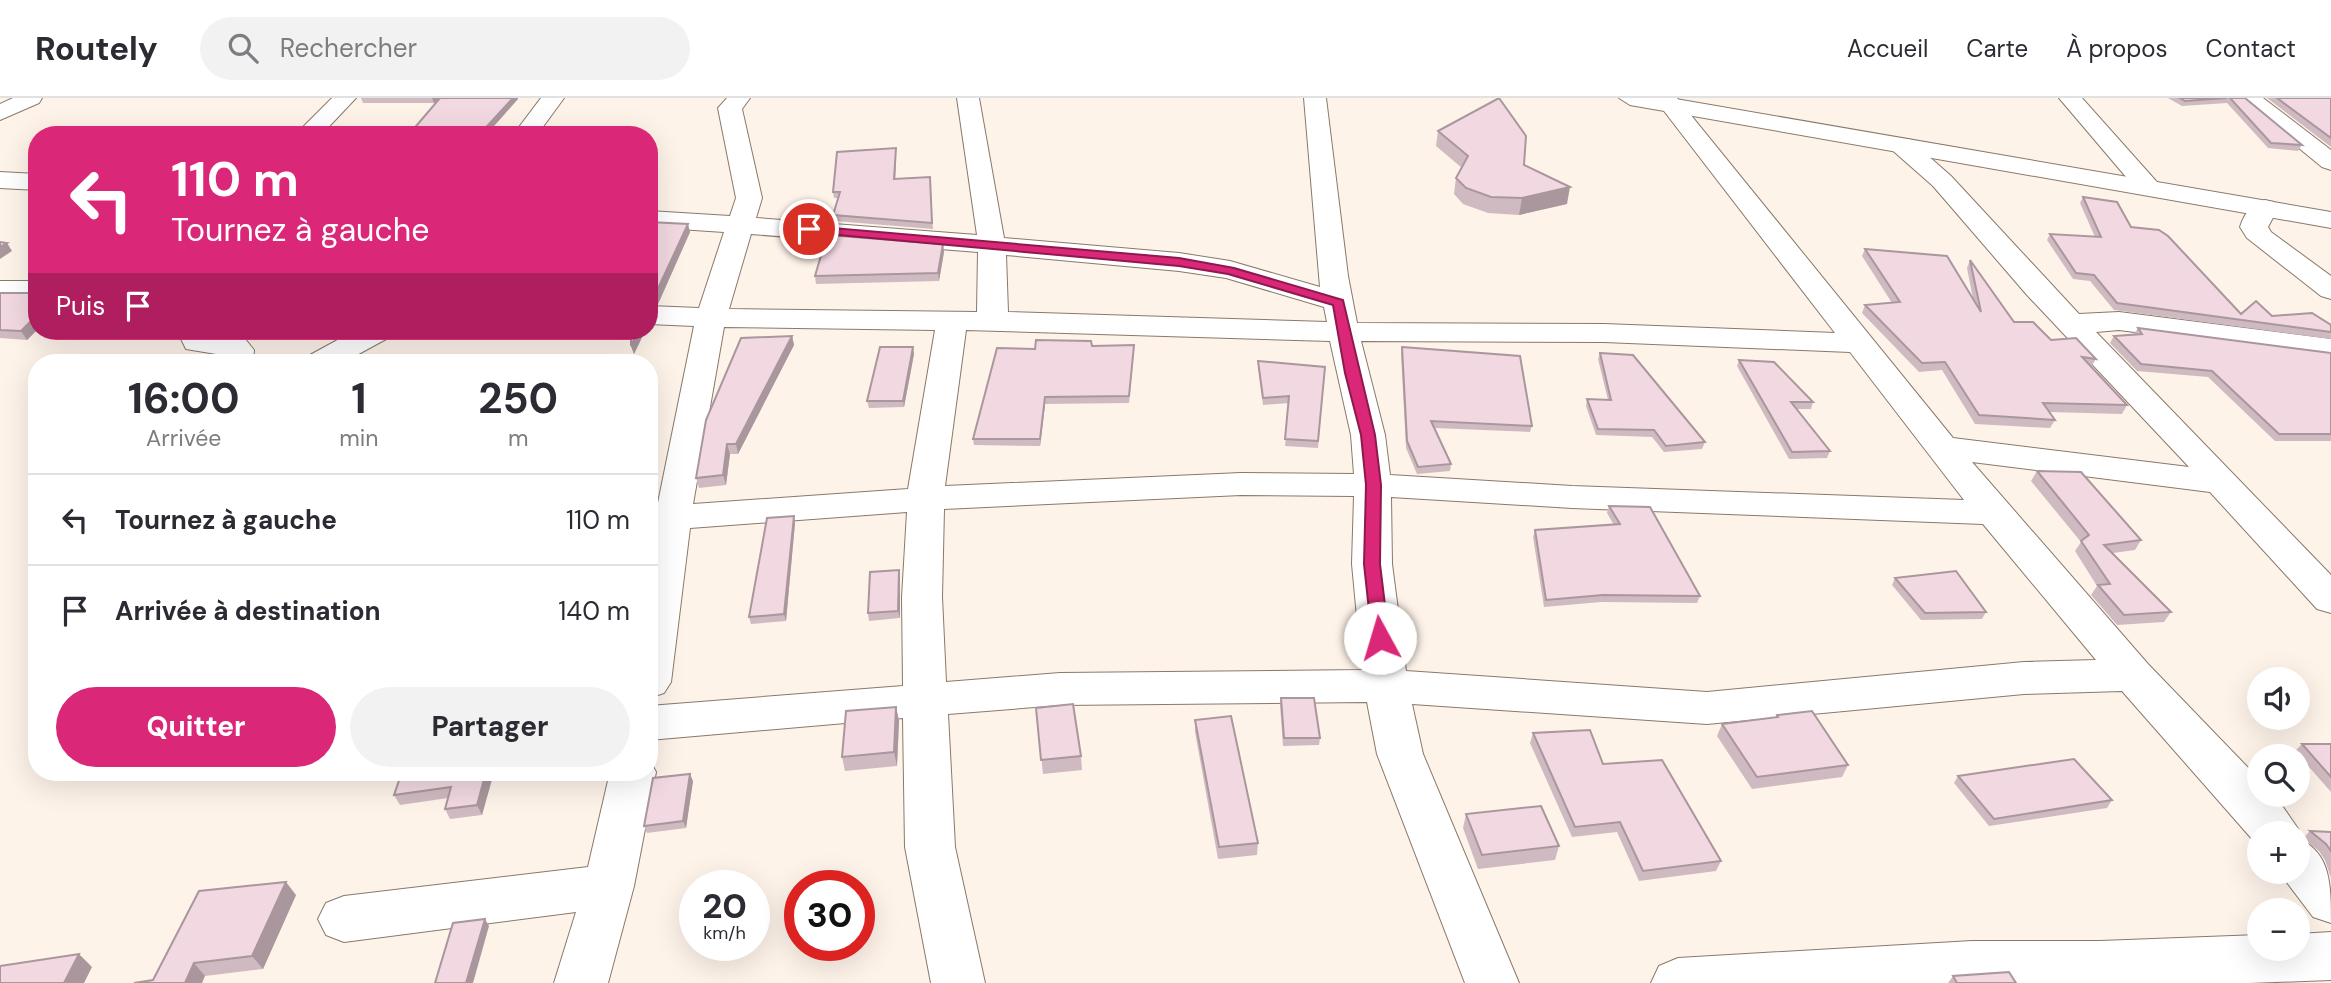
<!DOCTYPE html>
<html lang="fr">
<meta charset="utf-8">
<style>
body{margin:0;font-family:"DM Sans",sans-serif;background:#f2f2f3;color:#2b2b33;height:100vh;display:flex;flex-direction:column;font-size:26px;white-space:nowrap}
*{box-sizing:border-box;margin:0}
p{font-size:23px;color:#7c7c81}
.icon{flex:none;width:38px;height:38px;fill:none;stroke:currentColor;stroke-width:2;stroke-linecap:round;stroke-linejoin:round}
.map{position:relative;flex:1;overflow:hidden}
.panel{position:absolute;left:28px;top:256px;width:630px;height:427px;display:flex;flex-direction:column;background:#fff;border-radius:28px;box-shadow:0 7px 28px #0002}
.panel>*{flex:none}
.guide{position:absolute;left:28px;top:28px;width:630px;height:214px;border-radius:28px;box-shadow:0 7px 28px #0002;background:#db2777;color:#fff;overflow:hidden}
.fabs{position:absolute;left:2247px;top:569px;display:grid;gap:14px}
.fabs a{display:grid;place-items:center;width:63px;height:63px;border-radius:50%;background:#fff;box-shadow:0 7px 28px #0002;font-size:35px}
.speed{position:absolute;left:679px;top:772px;display:flex;gap:14px;font-size:35px;font-weight:700;text-align:center}
.speed>*{display:grid;place-content:center;width:91px;height:91px;border-radius:50%;background:#fff;box-shadow:0 7px 28px #0002;line-height:1}
.speed small{font-size:18px;font-weight:400}
.speed .limit{border:10px solid #d22;background:#fff;color:#111}
.pin{position:absolute;display:grid;place-items:center;width:60px;height:60px;color:#fff;margin:-30px;border:4px solid #fff;border-radius:50%;box-shadow:0 2px 7px #0007}
.me{position:absolute;width:77px;margin:-38px;rotate:354deg;stroke-linejoin:round;filter:drop-shadow(0 0 5px #0008)}
.turn{display:flex;align-items:center;gap:24px;height:147px;padding:0 28px;font-size:32px}
.turn .icon{width:91px;height:91px;stroke-width:2.5}
.turn b{display:block;font-size:49px;line-height:60px}
.then{display:flex;align-items:center;height:66px;padding:0 28px;background:#0003;gap:14px;font-size:26px}
.eta{display:flex;justify-content:space-evenly;align-items:center;height:119px;text-align:center}
.eta b{font-size:42px;font-weight:700;line-height:49px}
.button{display:flex;gap:14px;margin-top:auto;padding:14px 28px}
.button a{flex:1;height:80px;border-radius:42px;background:#db2777;color:#fff;font-size:28px;font-weight:700;line-height:80px;text-align:center}
.button a+a{background:#f2f2f3;color:#2b2b33}
ul{padding:0;list-style:none}
li{display:flex;align-items:center;gap:21px;height:91px;padding:0 28px;border-top:2px solid #e1e1e2}
li div{flex:1}
li b{display:block;font-size:26px}
li em{font-style:normal}
header{display:flex;align-items:center;gap:42px;box-sizing:border-box;height:98px;padding:0 35px;background:#fff;border-bottom:2px solid #e1e1e2}
header strong{font-size:33px}
nav{display:flex;gap:38px;margin-inline-start:auto;font-size:24px}
.search{width:490px;height:63px;background:#f2f2f3;display:flex;align-items:center;gap:18px;box-sizing:border-box;padding:0 24px;border-radius:38px;color:#7c7c81;font-size:26px}
.map>svg:first-child{display:block}
.lines{fill:none;stroke-linecap:round;stroke-linejoin:round}
.minor-casing{stroke:#89796a;stroke-width:2}
.tertiary-casing{stroke:#89796a;stroke-width:2}
.minor{fill:#fff;fill-rule:evenodd}
.tertiary{fill:#fff;fill-rule:evenodd}
.wall{fill:#d0bac1}
.shaded-wall{fill:#a9979d}
.building{fill:#f2d8e0;stroke:#a9979d;stroke-width:2}
.route{fill:#db2777;stroke:#8e194d;stroke-width:2}
</style>
<header>
<strong>Routely</strong>
<div class="search"><svg class="icon" aria-label="search" viewBox="0 0 24 24"><circle cx="10" cy="10" r="6"/><path d="M15 15l6 6"/></svg>Rechercher</div>
<nav><a>Accueil</a><a>Carte</a><a>À propos</a><a>Contact</a></nav>
</header>
<div class="map">
<svg width="2331" height="885" viewBox="0 0 2331 885">
<rect width="100%" height="100%" fill="#fef3e9"/>
<g class="lines">
<g class="minor-casing">
<g id="minor">
<path d="M13,0H42L39,5L0,22V6Z"/>
<path d="M332,0H356L321,37H295Z"/>
<path d="M541,0H564L537,37H513Z"/>
<path d="M727,0H750L742,11L762,100L756,120L977,137L957,0H979L1004,140L1179,155L1230,163L1320,189L1304,0H1326L1348,178L1357,225L1604,226L1835,235L1654,0H1677L1953,340L2189,369L2027,197L1933,88L1891,51L1888,46L1891,41H1909L1951,78L2079,216L2119,214L2331,241V259L2119,232L2096,234L2331,477V515L2317,511L2210,394L1972,364L2148,566L2259,681V696H2274L2301,735L2299,741C2331,755 2331,787 2331,825L2313,819L2279,774H2298V735H2259V749L2122,593L2024,596L1707,626L1412,606L1423,656L1519,885H1465L1377,656L1367,604L1060,607L948,616L955,749L985,885H931L905,749L903,620L649,642V608L903,588L902,499L907,414L690,430L671,584L664,595L649,600V449L694,228L649,226V208L699,210L724,134L649,129V113L730,118L736,100L718,10ZM751,136L978,154L977,214L729,211ZM1006,157L1179,173L1226,180L1324,209L1327,224L1008,214ZM724,229L935,232L908,391L693,406ZM966,232L1330,243L1351,337L1354,376L1241,375L945,388ZM1361,243L1604,244L1850,254L1964,402L1572,388L1390,377L1385,337ZM1241,397L1354,398L1352,466L1362,572L1060,575L946,584L942,499L944,411ZM1391,399L1572,410L1983,426L2096,562L2024,564L1707,594L1406,573L1392,466Z"/>
<path d="M2059,0H2082L2156,83L2160,88L2156,93H2138Z"/>
<path d="M2238,0H2263L2331,52V72L2322,69Z"/>
<path d="M0,74L37,76V92L0,90Z"/>
<path d="M2265,102L2274,104L2278,110L2268,129L2271,134L2331,178V201L2321,198L2247,140L2240,129C2244,116 2252,105 2265,102Z"/>
<rect x="0" y="183" width="37" height="18"/>
<path d="M182,233H214L212,237L246,242L254,252L253,264H221L222,257L186,251L179,237Z"/>
<path d="M354,233H393L388,240L344,264H305L310,257Z"/>
<path d="M649,661L656,674L634,788L608,885H554L576,814L344,844L326,837L318,821L326,805L344,798L588,769L610,674H649Z"/>
<path d="M2331,834V882L2249,885H1651L1659,868L1678,860L1972,843H2100L2259,837V850H2298V836Z"/>
</g>
</g>
<g class="tertiary-casing">
<path id="tertiary" d="M1619,0H1670L2331,114V130L1630,7Z"/>
</g>
<use href="#minor" class="minor"/>
<use href="#tertiary" class="tertiary"/>
</g>
<g class="wall">
<path d="M361,0H518V1L486,37H412L411,34L438,3L434,5H363Z"/>
<path d="M2168,0H2245L2302,47L2298,53L2268,50L2227,5L2182,8Z"/>
<path d="M2267,0H2331V49Z"/>
<path d="M1438,33L1524,67L1567,106L1519,117L1488,115L1463,106L1454,96L1456,80L1462,70L1436,48Z"/>
<path d="M896,55L895,81L930,79L933,131L835,123L833,117L839,100H834L833,94Z"/>
<path d="M2083,99L2131,129L2241,216L2272,218L2331,227V241L2114,212L2090,183L2073,181L2047,142L2050,136L2095,139L2080,105Z"/>
<path d="M649,124L690,134L658,206H649Z"/>
<path d="M1865,151L1973,201L1967,170L1970,162L2014,224L2051,242L2096,261L2091,269L2127,307L2122,316L2049,314L2055,322L2050,330L1975,326L1942,272L1919,274L1862,215L1865,207L1892,205L1862,158Z"/>
<path d="M944,154L939,183L816,186L815,178Z"/>
<path d="M37,189V232L27,242L0,240V195H32Z"/>
<path d="M2138,230L2331,255V343H2275L2208,279L2137,273L2110,245L2114,238L2134,236Z"/>
<path d="M215,233H273L220,236L216,235Z"/>
<path d="M536,233H645L634,256L631,248V236L538,238Z"/>
<path d="M792,238L794,247L738,356H730L726,387L699,390L696,380Z"/>
<path d="M1092,248L1134,254L1129,305L1045,306L1040,348L974,347L973,341Z"/>
<path d="M913,249L914,256L904,309L869,310L867,303Z"/>
<path d="M1402,249L1532,328L1530,334L1434,330L1451,366L1450,373L1417,376L1406,350L1401,256Z"/>
<path d="M1600,255L1705,344L1702,351L1664,354L1652,339L1596,337L1586,308L1587,301L1608,302L1598,261Z"/>
<path d="M1739,262L1813,304L1811,311H1797L1830,353L1827,360L1789,361L1737,268Z"/>
<path d="M1258,263L1325,269L1318,350L1285,348L1289,305L1263,307L1258,269Z"/>
<path d="M2037,373L2141,442L2135,452L2113,455L2171,514L2164,524L2117,527L2091,497L2097,488L2075,453L2081,444L2031,383Z"/>
<path d="M1609,408L1700,498L1697,505L1601,504L1544,509L1533,439L1535,432L1614,427L1607,415Z"/>
<path d="M795,425L786,523L751,526L749,519Z"/>
<path d="M899,472L900,479V520L869,523L868,515Z"/>
<path d="M1895,480L1986,514L1982,521L1921,522L1892,487Z"/>
<path d="M1281,600L1320,640L1319,647L1283,648L1280,607Z"/>
<path d="M896,609L899,623L897,668L845,673L842,659Z"/>
<path d="M1036,610L1081,658L1082,672L1043,676Z"/>
<path d="M1777,617L1848,667L1842,679L1752,691L1717,638L1722,626L1776,620Z"/>
<path d="M1195,622L1258,745L1257,757L1218,761L1195,634Z"/>
<path d="M1533,635L1603,666L1721,763L1716,773L1639,783L1617,734L1572,739L1530,645Z"/>
<path d="M2302,646H2331V694L2295,653Z"/>
<path d="M402,674H494L482,717L450,721L445,711L448,700L400,707L394,697Z"/>
<path d="M1958,678L2112,702L2107,710L1989,728L1954,685Z"/>
<path d="M693,683L686,730L647,735L644,728Z"/>
<path d="M1466,716L1559,748L1555,762L1478,771L1463,730Z"/>
<path d="M2310,733L2331,734V780L2325,762L2319,753L2303,740Z"/>
<path d="M296,797L263,871L205,878L153,882Z"/>
<path d="M1953,878L2016,885H1948Z"/>
</g>
<g class="shaded-wall">
<path d="M432,0H442L434,5Z"/>
<path d="M513,0H518V1L486,37H479Z"/>
<path d="M896,50V55L895,87L894,81Z"/>
<path d="M1570,89L1567,106L1519,117L1522,100Z"/>
<path d="M688,126L690,134L658,206L655,197Z"/>
<path d="M7,145L12,153L0,161V149Z"/>
<path d="M943,146L944,154L939,183L938,175Z"/>
<path d="M35,219L37,222V232L27,242L21,233Z"/>
<path d="M638,233H645L634,256L631,248Z"/>
<path d="M792,238L794,247L738,356L736,346Z"/>
<path d="M913,249L914,256L904,309L903,303Z"/>
<path d="M1045,299V306L1040,348V341Z"/>
<path d="M727,346L730,356L726,387L723,377Z"/>
<path d="M794,418L795,425L786,523L784,516Z"/>
<path d="M899,472L900,479V520L898,513Z"/>
<path d="M896,609L899,623L897,668L894,654Z"/>
<path d="M486,674H494L482,717L477,707Z"/>
<path d="M690,676L693,683L686,730L683,723Z"/>
<path d="M286,784L296,797L263,871L252,858Z"/>
<path d="M485,821L489,828L473,885H466Z"/>
<path d="M79,856L92,869L84,885H64Z"/>
<path d="M194,865L205,878L202,885H185Z"/>
</g>
<g class="building">
<path d="M440,0H513L479,37H431L433,33L411,34Z"/>
<path d="M1499,0L1526,38L1524,67L1570,89L1522,100L1491,99L1466,90L1456,80L1468,58L1438,33Z"/>
<path d="M2180,0H2227L2185,3Z"/>
<path d="M2230,0H2245L2302,47L2271,45Z"/>
<path d="M2277,0H2331V40Z"/>
<path d="M896,50L894,81L930,79L932,125L833,117L840,94H833L837,54Z"/>
<path d="M2083,99L2117,104L2131,129L2159,132L2168,138L2241,216L2256,203L2272,218L2312,215L2331,227V234L2117,205L2094,177L2076,175L2050,136L2101,139Z"/>
<path d="M649,124L688,126L655,197L649,198Z"/>
<path d="M827,137L943,146L938,175L815,178Z"/>
<path d="M0,144L7,145L0,149Z"/>
<path d="M1865,151L1947,158L1981,214L1970,162L2014,224H2033L2051,242L2076,240L2096,261L2082,259L2127,307L2043,305L2055,322L1979,317L1945,264L1922,265L1865,207L1900,204Z"/>
<path d="M34,189H37V219H35L21,233L0,232V195H32Z"/>
<path d="M2138,230L2331,255V336H2279L2212,273L2141,266L2114,238L2142,236Z"/>
<path d="M631,233H638L631,248Z"/>
<path d="M792,238L736,346H727L723,377L696,380L706,322L741,240Z"/>
<path d="M1036,242L1091,243L1092,248L1134,247L1129,298L1045,299L1040,341H973L997,250L1035,251Z"/>
<path d="M880,249H913L903,303H867Z"/>
<path d="M1402,249L1520,258L1532,328L1431,323L1451,366L1418,369L1407,343Z"/>
<path d="M1600,255L1633,257L1705,344L1666,348L1654,332L1598,331L1587,301L1611,302Z"/>
<path d="M1739,262L1774,264L1813,304H1791L1830,353L1792,354Z"/>
<path d="M1258,263L1325,269L1318,343L1285,341L1289,298L1263,300Z"/>
<path d="M2037,373L2081,374L2141,442L2104,447L2171,514L2124,517L2098,487L2110,486L2081,443L2089,437Z"/>
<path d="M1609,408L1650,409L1700,498L1603,497L1546,502L1535,432L1620,426Z"/>
<path d="M794,418L784,516L749,519L767,420Z"/>
<path d="M899,472L898,513L868,515L870,474Z"/>
<path d="M1956,473L1986,514L1925,515L1895,480Z"/>
<path d="M1281,600H1314L1320,640H1284Z"/>
<path d="M1073,606L1081,658L1041,662L1036,610Z"/>
<path d="M896,609L894,654L842,659L846,613Z"/>
<path d="M1812,613L1848,667L1757,679L1722,626L1778,619L1777,617Z"/>
<path d="M1231,618L1258,745L1219,749L1195,622Z"/>
<path d="M1590,632L1603,666L1662,662L1721,763L1643,773L1620,724L1575,729L1533,635Z"/>
<path d="M2302,646H2331V679Z"/>
<path d="M2074,661L2112,702L1994,721L1958,678Z"/>
<path d="M402,674H486L477,707L445,711L451,689L394,697Z"/>
<path d="M690,676L683,723L644,728L653,680Z"/>
<path d="M1541,708L1559,748L1482,757L1466,716Z"/>
<path d="M2310,733L2331,734V753L2326,746Z"/>
<path d="M286,784L252,858L194,865L185,885H134L153,882L199,793Z"/>
<path d="M485,821L466,885H435L453,825Z"/>
<path d="M79,856L64,885H0V868Z"/>
<path d="M2009,874L2016,885H1957L1953,878Z"/>
</g>
<path class="route" d="M809,128L1179,160L1234,170L1343,202L1375,337L1381,387L1380,466L1389,540L1386,544L1380,546L1372,540L1364,466L1366,387L1361,337L1345,275L1333,207L1228,176L1179,168L805,134V129Z"/>
</svg>
<div class="fabs">
<a><svg class="icon" aria-label="sound" viewBox="0 0 24 24"><path d="M4 9h4l5-4v14l-5-4H4zM17 9q2 3 0 6"/></svg></a>
<a><svg class="icon" aria-label="search" viewBox="0 0 24 24"><circle cx="10" cy="10" r="6"/><path d="M15 15l6 6"/></svg></a>
<a>+</a>
<a>−</a>
</div>
<div class="speed"><div>20<small>km/h</small></div><div class="limit">30</div></div>
<div class="pin" style="left:809px;top:131px;background:#d93025"><svg class="icon" aria-label="arrive" viewBox="0 0 24 24"><path d="M6 21V4h12l-3 4 3 4H6"/></svg></div>
<svg class="me" style="left:1380px;top:540px" viewBox="-20 -20 40 40"><circle r="19" fill="#fff"/><path d="M0-13L10 11 0 6-10 11z" fill="#db2777"/></svg>
<div class="guide">
<div class="turn"><svg class="icon" aria-label="left" viewBox="0 0 24 24"><path d="M17 20v-9H6M10 6l-5 5 5 5"/></svg><div><b>110 m</b>Tournez à gauche</div></div>
<div class="then">Puis<svg class="icon" aria-label="arrive" viewBox="0 0 24 24"><path d="M6 21V4h12l-3 4 3 4H6"/></svg></div>
</div>
<section class="panel">
<div class="eta">
<div><b>16:00</b><p>Arrivée</p></div>
<div><b>1</b><p>min</p></div>
<div><b>250</b><p>m</p></div>
</div>
<ul>
<li><svg class="icon" aria-label="left" viewBox="0 0 24 24"><path d="M17 20v-9H6M10 6l-5 5 5 5"/></svg><div><b>Tournez à gauche</b></div><em>110 m</em></li>
<li><svg class="icon" aria-label="arrive" viewBox="0 0 24 24"><path d="M6 21V4h12l-3 4 3 4H6"/></svg><div><b>Arrivée à destination</b></div><em>140 m</em></li>
</ul>
<div class="button"><a>Quitter</a><a>Partager</a></div>
</section>
</div>
